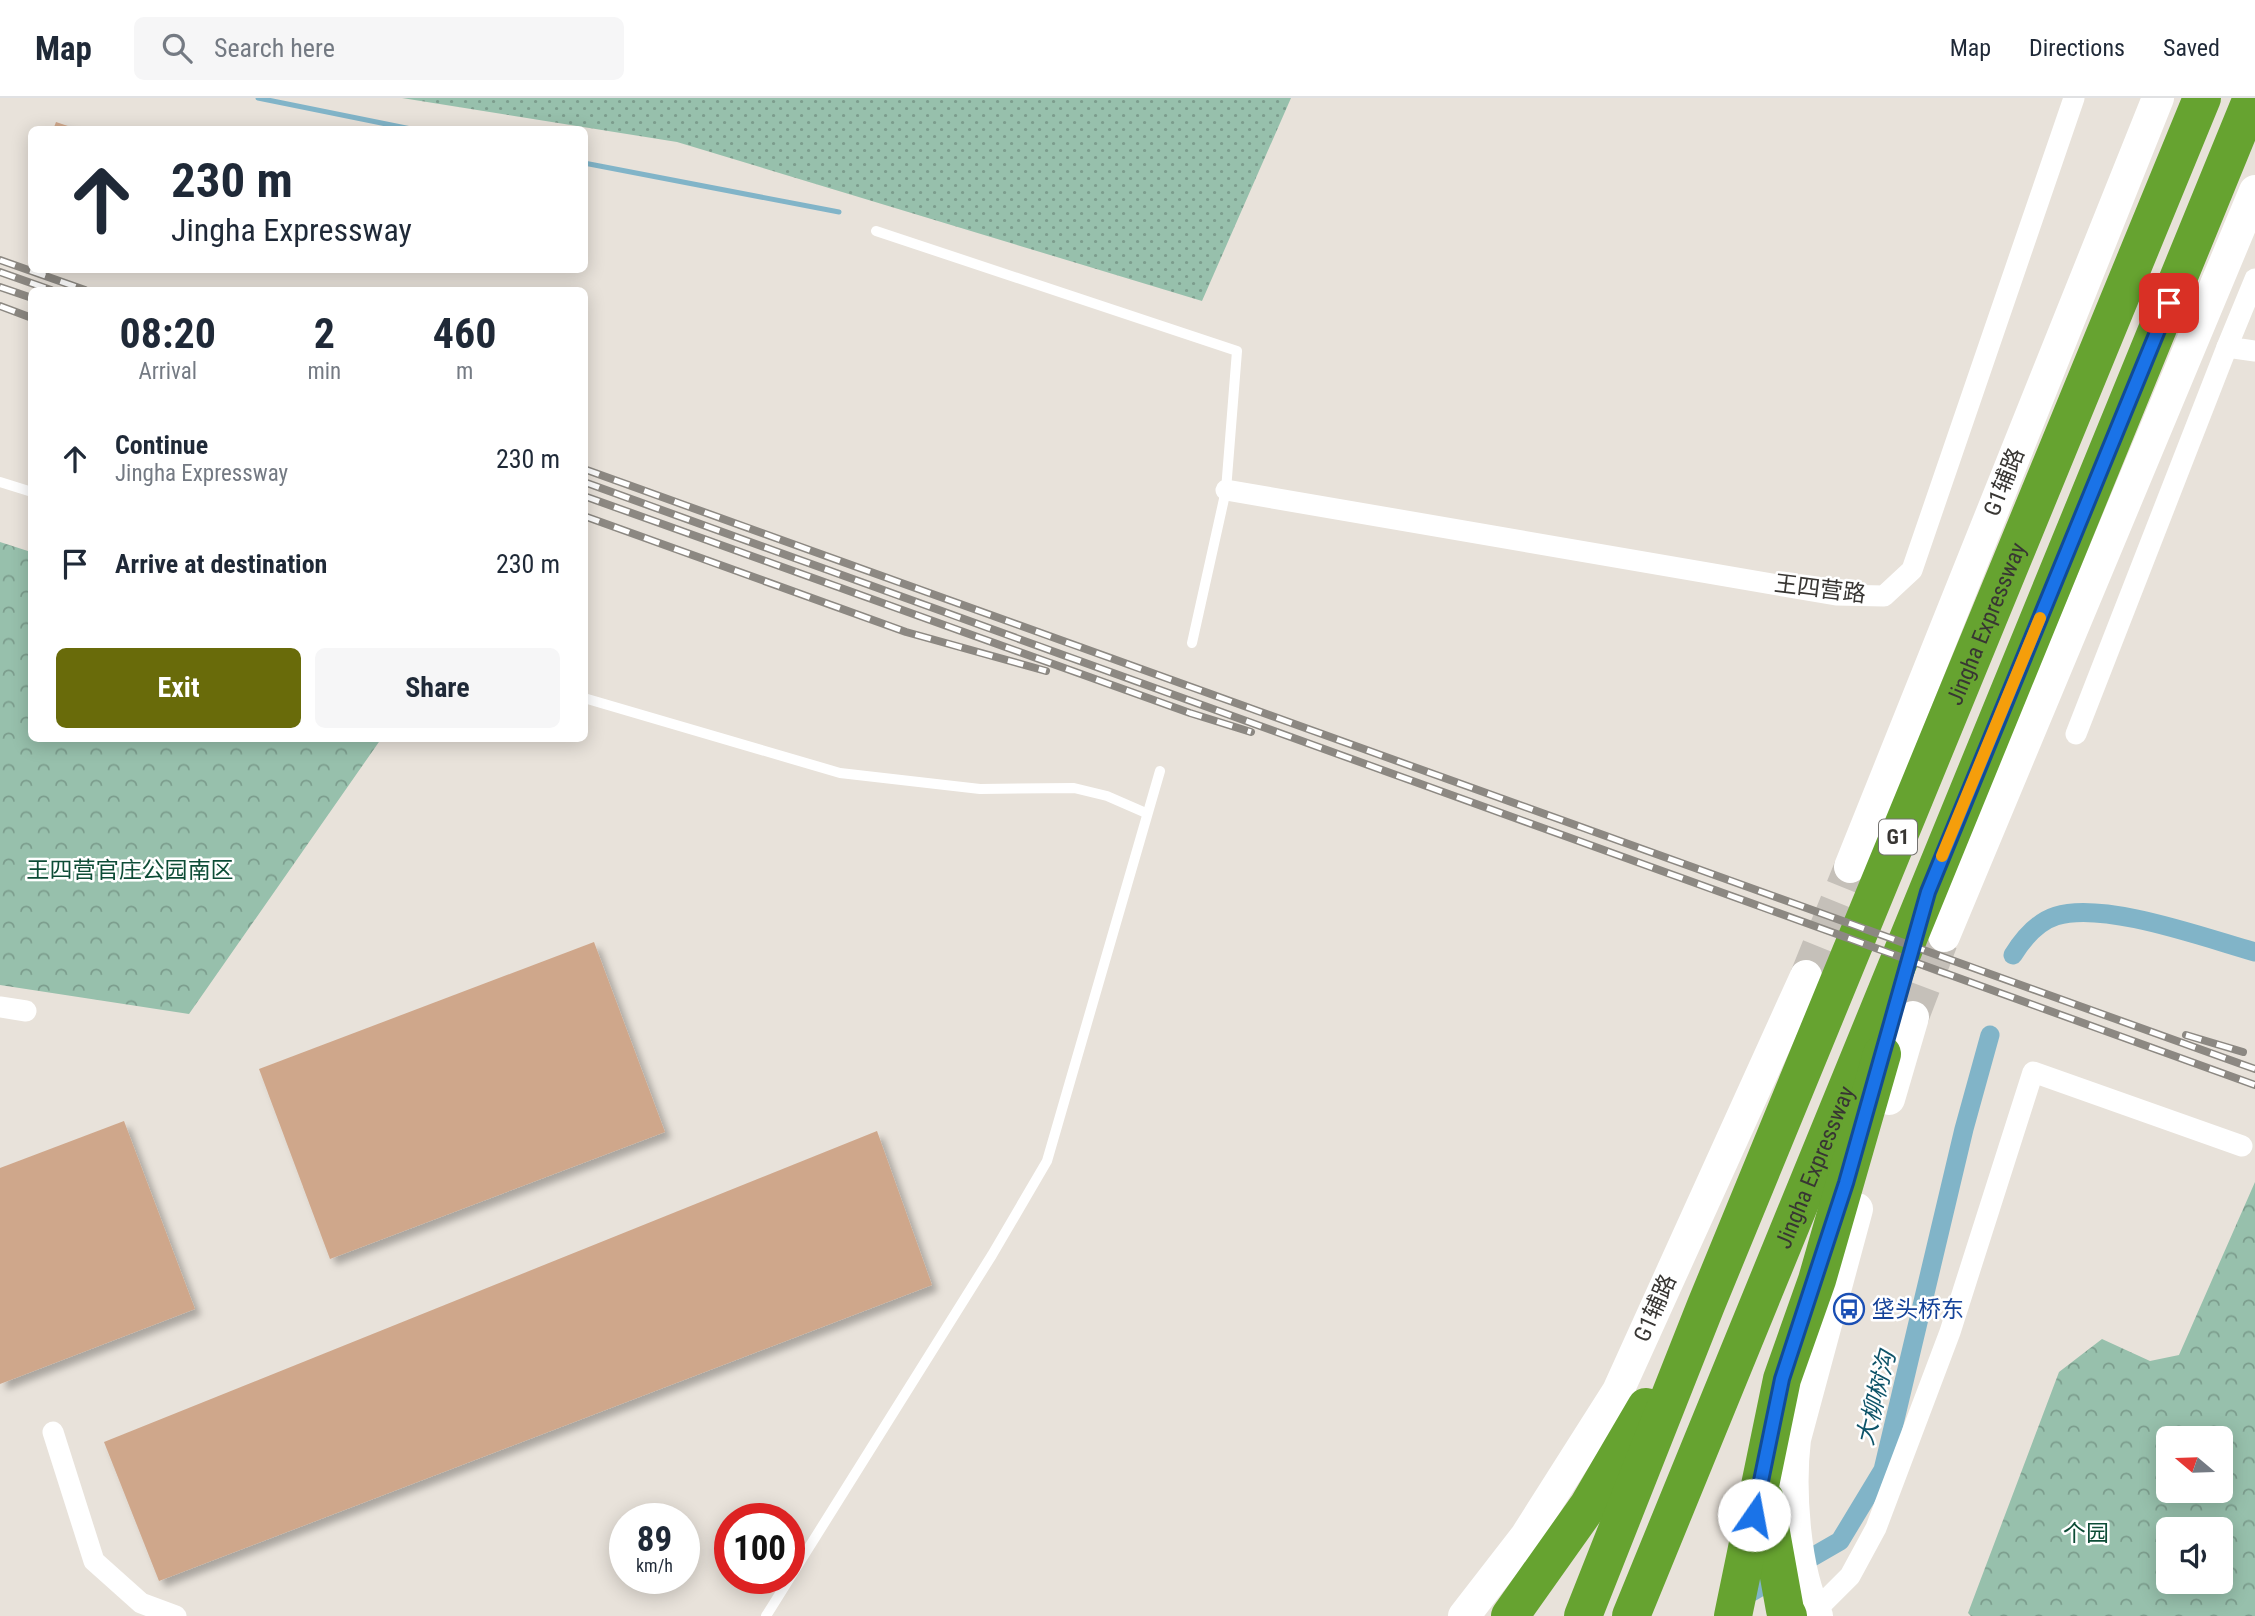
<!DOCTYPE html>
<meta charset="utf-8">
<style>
body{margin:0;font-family:"Roboto Condensed","Noto Sans SC",sans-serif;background:#f6f6f7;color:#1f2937;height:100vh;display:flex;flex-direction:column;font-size:26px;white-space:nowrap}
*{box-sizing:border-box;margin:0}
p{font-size:23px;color:#747a83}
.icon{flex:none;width:38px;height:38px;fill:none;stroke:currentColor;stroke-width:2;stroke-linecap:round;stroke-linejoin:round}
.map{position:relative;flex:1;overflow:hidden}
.details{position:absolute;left:28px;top:189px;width:560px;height:455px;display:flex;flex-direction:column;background:#fff;border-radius:10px;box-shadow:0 4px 18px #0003}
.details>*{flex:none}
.top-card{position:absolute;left:28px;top:28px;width:560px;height:147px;border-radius:10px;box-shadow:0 4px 18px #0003;background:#fff;color:#1f2937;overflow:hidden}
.needle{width:46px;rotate:289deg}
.tools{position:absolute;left:2156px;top:1328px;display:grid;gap:14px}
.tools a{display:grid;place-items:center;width:77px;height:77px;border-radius:10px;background:#fff;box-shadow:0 4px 18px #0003;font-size:35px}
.speed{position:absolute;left:609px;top:1405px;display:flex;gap:14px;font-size:35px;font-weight:700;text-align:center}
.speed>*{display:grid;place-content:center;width:91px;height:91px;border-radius:50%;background:#fff;box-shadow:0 4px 18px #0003;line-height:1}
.speed small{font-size:18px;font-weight:400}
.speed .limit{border:10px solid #d22;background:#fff;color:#111}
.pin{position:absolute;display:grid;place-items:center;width:60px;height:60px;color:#fff;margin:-30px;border-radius:14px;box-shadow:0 4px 10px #0006}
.me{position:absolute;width:77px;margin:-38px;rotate:12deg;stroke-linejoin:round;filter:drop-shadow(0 0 5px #0008)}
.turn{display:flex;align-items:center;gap:24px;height:147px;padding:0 28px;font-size:32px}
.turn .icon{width:91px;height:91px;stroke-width:2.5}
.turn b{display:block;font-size:49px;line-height:60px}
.eta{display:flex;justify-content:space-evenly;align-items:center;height:119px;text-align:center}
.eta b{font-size:42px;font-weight:700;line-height:49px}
.action{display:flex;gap:14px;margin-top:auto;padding:14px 28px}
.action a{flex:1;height:80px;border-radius:10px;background:#696b0a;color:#fff;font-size:28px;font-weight:700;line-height:80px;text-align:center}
.action a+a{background:#f6f6f7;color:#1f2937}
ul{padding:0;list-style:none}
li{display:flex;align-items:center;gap:21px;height:105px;padding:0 28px}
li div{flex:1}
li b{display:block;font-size:26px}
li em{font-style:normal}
header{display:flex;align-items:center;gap:42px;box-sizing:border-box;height:98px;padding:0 35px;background:#fff;border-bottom:2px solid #e0e1e3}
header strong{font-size:33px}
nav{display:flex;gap:38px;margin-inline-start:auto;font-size:24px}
.search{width:490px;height:63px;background:#f6f6f7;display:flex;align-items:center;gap:18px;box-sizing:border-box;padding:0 24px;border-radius:10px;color:#747a83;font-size:26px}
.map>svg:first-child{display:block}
.grass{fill:url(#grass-dots)}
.park{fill:url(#park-crowns);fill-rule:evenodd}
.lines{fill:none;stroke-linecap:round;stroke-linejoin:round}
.stream{stroke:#81b4c8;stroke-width:5}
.canal{stroke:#81b4c8;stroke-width:19}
.building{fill:#cfa78b;filter:url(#shadow)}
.secondary-tunnel{stroke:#c5c0b9;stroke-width:32;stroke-dasharray:32 16;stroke-linecap:butt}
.lane{stroke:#fff;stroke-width:10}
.street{stroke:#fff;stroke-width:21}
.secondary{stroke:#fff;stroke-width:32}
.highway{stroke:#66a330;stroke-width:38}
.rail-casing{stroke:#8c8882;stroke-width:8}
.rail{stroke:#fff;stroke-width:5;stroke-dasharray:16;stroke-linecap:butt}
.route-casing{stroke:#114b97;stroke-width:18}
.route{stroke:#1a73e8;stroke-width:12}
.slow{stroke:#f59e0b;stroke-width:12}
.labels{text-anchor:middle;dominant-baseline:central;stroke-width:5;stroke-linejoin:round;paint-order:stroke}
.shield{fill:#fff;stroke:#747270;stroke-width:2}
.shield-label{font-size:21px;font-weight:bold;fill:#383633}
.street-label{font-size:23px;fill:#383633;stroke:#fff}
.park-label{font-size:23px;fill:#0d4c36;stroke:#fff}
.transit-label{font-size:23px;fill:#164399;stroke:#fff;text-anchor:start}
.water-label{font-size:24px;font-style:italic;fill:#0e5469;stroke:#fff}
</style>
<header>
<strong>Map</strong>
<div class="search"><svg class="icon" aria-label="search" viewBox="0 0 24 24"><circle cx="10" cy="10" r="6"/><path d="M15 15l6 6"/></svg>Search here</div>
<nav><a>Map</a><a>Directions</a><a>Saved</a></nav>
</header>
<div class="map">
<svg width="2255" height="1518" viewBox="0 0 2255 1518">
<defs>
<pattern id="grass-dots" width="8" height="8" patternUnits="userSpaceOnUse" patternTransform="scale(1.75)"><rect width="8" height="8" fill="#97c0ac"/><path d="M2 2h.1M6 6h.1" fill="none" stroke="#7c9d8d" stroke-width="1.8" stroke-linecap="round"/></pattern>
<pattern id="park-crowns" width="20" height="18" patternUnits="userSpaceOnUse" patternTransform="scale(1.75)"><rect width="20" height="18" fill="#97c0ac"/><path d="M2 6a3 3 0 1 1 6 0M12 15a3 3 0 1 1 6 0" fill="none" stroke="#7c9d8d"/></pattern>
<filter id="shadow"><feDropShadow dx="6" dy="6" stdDeviation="3.5" flood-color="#0004"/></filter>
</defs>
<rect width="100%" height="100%" fill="#e8e2da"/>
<path class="grass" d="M402,0H1291L1202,203L677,44Z"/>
<g class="park">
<path d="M0,444L31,454L32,640L381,641L189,916L0,887Z"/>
<path d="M2255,1084V1518H1971L1968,1515L2059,1274L2102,1241L2150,1263L2179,1257ZM2168,1340H2221V1393H2168ZM2168,1432H2221V1484H2168Z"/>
</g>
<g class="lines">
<g class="stream">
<path d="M258,0L416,32"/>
<path d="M584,65L839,114"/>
</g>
<g class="canal">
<path d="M2013,857C2023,841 2037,824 2056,818C2104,803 2205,840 2255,854"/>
<path d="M1736,1503L1840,1443L1883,1372L1964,1031L1990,937"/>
</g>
</g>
<g class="building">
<path d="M56,24L77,31V32H53Z"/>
<path d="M594,844L665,1034L330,1161L259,971Z"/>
<path d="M124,1023L195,1211L0,1286V1070Z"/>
<path d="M877,1033L932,1187L159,1483L104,1344Z"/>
</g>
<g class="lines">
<g class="secondary-tunnel">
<path d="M1806,878L1850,769"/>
<path d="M1913,919L1944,838"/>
</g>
<g class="lane">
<path d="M876,133L1237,253L1226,392L1192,545"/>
<path d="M0,384L32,394"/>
<path d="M584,600L840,675L980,691L1074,690L1107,698L1146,715"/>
<path d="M766,1518L992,1157L1047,1063L1160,673"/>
</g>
<g class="street">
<path d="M2255,181L2227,249L2255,253"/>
<path d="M1226,392L1836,497L1884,498L1912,472L2074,0"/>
<path d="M2076,636L2227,249"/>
<path d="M0,909L26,913"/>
<path d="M53,1334L94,1463L141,1505L176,1518"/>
<path d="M1814,1514L1850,1478L1876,1430L1950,1234L2033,974L2242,1048"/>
</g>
<g class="secondary">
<path d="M1850,769L2158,0"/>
<path d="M1944,838L2255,93"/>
<path d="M1889,1001L1913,919"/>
<path d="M1464,1518L1526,1438L1618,1293L1806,878"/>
<path d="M1817,1518C1794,1473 1789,1391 1795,1341L1857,1111"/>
</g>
<g class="highway">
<path d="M1765,1401L1785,1512L1788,1518"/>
<path d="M1510,1518L1588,1408L1646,1309"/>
<path id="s1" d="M1583,1518L1706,1207L2202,0"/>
<path id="s2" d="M1631,1518L2252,0"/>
<path d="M1733,1518L1782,1281L1817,1182L1882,956"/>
</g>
<g class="rail-casing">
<g id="rail">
<path d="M0,162L85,192"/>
<path d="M0,174L51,192"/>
<path d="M0,189L32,200"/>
<path d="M0,208L32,220"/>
<path d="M584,371L2255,971"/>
<path d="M584,384L2255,987"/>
<path d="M584,398L1190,615L1251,634"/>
<path d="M584,418L906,534L1046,573"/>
<path d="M2186,937L2243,954"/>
</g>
</g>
<use href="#rail" class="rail"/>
</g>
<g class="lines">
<g class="route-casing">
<path id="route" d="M1754,1417L1782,1281L1846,1085L1928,794L2169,205"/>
</g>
<use href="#route" class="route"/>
<path class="slow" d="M1942,758L2040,520"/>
</g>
<defs>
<g id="bus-ring" transform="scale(1.575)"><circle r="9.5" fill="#fff" stroke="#1a4fb4" stroke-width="1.5"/><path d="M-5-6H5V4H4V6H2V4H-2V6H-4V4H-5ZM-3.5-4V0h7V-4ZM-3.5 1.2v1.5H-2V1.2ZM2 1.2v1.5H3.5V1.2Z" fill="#1a4fb4"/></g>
</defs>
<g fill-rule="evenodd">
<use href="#bus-ring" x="1849" y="1211"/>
</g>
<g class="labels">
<rect class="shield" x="1879" y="721.5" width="38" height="35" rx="5"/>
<g class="shield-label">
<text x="1898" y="739">G1</text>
</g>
<g class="street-label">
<text transform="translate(2004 384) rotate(-68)">G1辅路</text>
<text transform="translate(1820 491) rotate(7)">王四营路</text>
<text stroke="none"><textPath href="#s1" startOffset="1071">Jingha Expressway</textPath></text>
<text stroke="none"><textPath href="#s2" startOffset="485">Jingha Expressway</textPath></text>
<text transform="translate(1655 1210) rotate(-66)">G1辅路</text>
</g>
<g class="park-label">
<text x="130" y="772">王四营官庄公园南区</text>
<text x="2086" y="1435">个园</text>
</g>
<g class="transit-label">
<text x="1872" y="1211">垡头桥东</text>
</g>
<g class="water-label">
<text transform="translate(1876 1300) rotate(-76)">大柳树沟</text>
</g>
</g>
</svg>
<div class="tools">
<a><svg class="needle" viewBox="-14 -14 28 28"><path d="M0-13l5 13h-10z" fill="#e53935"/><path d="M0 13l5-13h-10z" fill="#747a83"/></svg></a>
<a><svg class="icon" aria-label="sound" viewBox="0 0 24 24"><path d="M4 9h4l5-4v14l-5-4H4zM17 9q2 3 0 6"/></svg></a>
</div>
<div class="speed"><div>89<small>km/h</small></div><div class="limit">100</div></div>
<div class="pin" style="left:2169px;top:205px;background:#d93025"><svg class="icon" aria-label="arrive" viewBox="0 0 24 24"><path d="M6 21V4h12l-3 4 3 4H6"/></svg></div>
<svg class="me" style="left:1754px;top:1417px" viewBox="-20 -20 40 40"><circle r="19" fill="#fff"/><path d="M0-13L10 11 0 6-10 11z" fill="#1a73e8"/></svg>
<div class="top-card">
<div class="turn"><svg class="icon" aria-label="ahead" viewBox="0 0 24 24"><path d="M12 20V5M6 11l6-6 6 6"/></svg><div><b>230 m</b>Jingha Expressway</div></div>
</div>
<section class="details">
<div class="eta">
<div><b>08:20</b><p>Arrival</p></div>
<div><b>2</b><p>min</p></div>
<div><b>460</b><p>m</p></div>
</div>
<ul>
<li><svg class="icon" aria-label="ahead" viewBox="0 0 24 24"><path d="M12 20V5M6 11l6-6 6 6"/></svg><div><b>Continue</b><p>Jingha Expressway</p></div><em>230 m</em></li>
<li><svg class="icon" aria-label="arrive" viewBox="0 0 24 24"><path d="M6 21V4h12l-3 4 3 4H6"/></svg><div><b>Arrive at destination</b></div><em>230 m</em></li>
</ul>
<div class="action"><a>Exit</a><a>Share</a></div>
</section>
</div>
